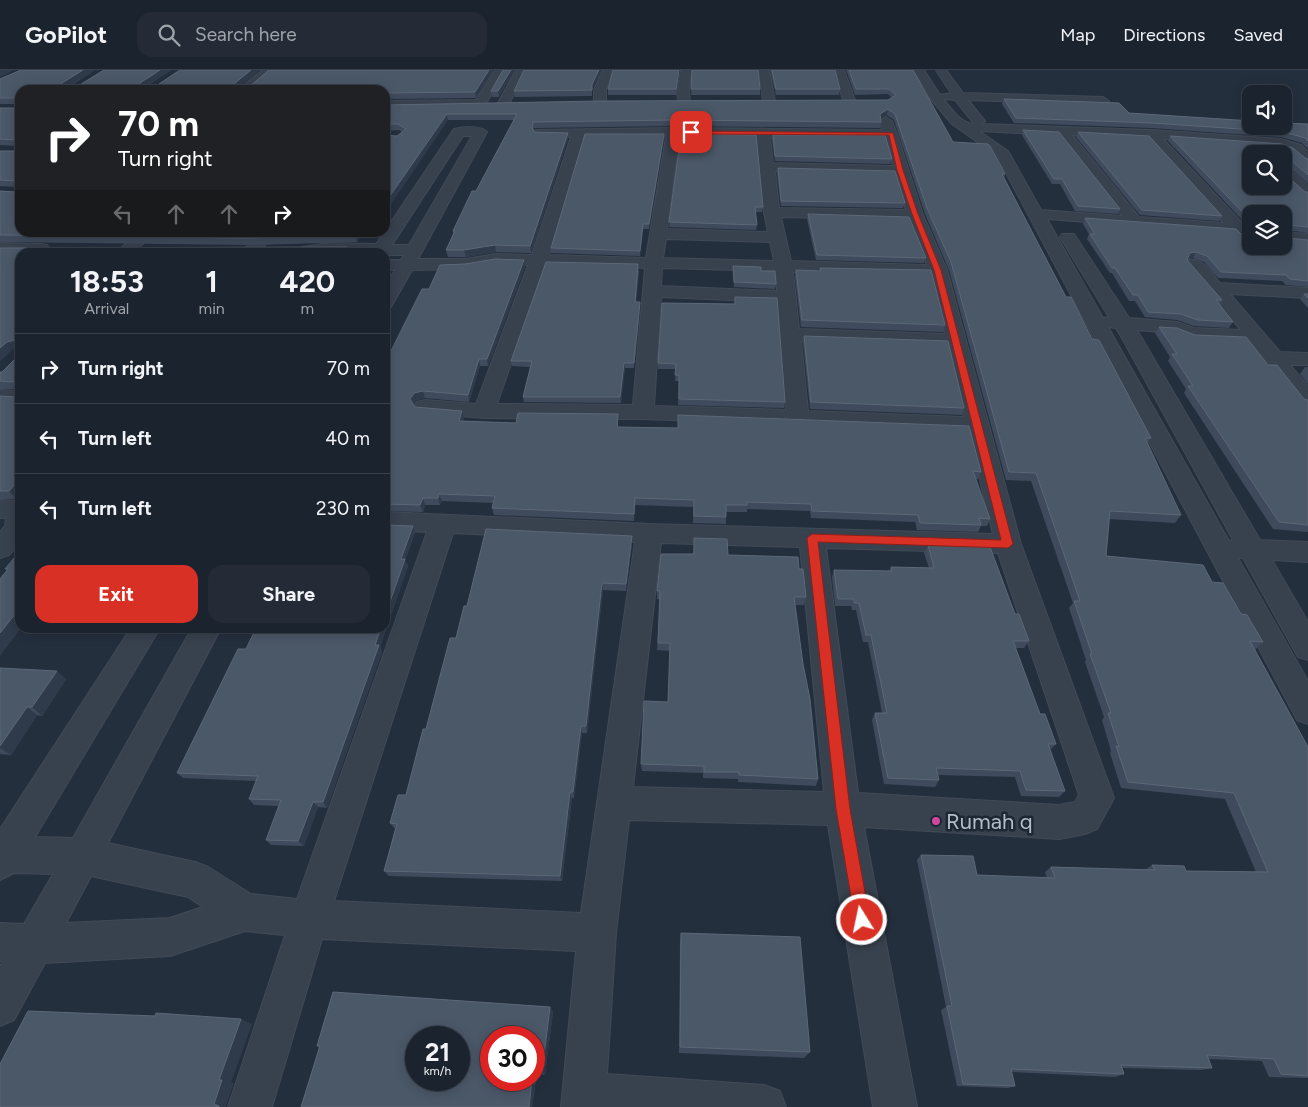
<!DOCTYPE html>
<style>
body{margin:0;font-family:Figtree,sans-serif;background:#242b36;color:#f1f3f6;height:100vh;display:flex;flex-direction:column;font-size:19px;white-space:nowrap}
*{box-sizing:border-box;margin:0}
p{font-size:16px;color:#a0a4aa}
.icon{flex:none;width:28px;height:28px;fill:none;stroke:currentColor;stroke-width:2;stroke-linecap:round;stroke-linejoin:round}
.map{position:relative;flex:1;overflow:hidden}
.drawer{position:absolute;left:15px;top:178px;width:375px;height:385px;display:flex;flex-direction:column;background:#1b232e;border-radius:15px;box-shadow:0 2px 12px #0003,0 0 0 1px #39404a}
.drawer>*{flex:none}
.banner{position:absolute;left:15px;top:15px;width:375px;height:152px;border-radius:15px;box-shadow:0 2px 12px #0003,0 0 0 1px #39404a;background:#202124;color:#fff;overflow:hidden}
.controls{position:absolute;left:1242px;top:15px;display:grid;gap:10px}
.controls a{display:grid;place-items:center;width:50px;height:50px;border-radius:10px;background:#1b232e;box-shadow:0 2px 12px #0003,0 0 0 1px #39404a;font-size:25px}
.speed{position:absolute;left:405px;top:956px;display:flex;gap:10px;font-size:25px;font-weight:700;text-align:center}
.speed>*{display:grid;place-content:center;width:65px;height:65px;border-radius:50%;background:#1b232e;box-shadow:0 2px 12px #0003,0 0 0 1px #39404a;line-height:1}
.speed small{font-size:12px;font-weight:400}
.speed .limit{border:8px solid #d22;background:#fff;color:#111}
.pin{position:absolute;display:grid;place-items:center;width:42px;height:42px;color:#fff;margin:-21px;border-radius:10px;box-shadow:0 2px 8px #0006}
.me{position:absolute;width:55px;margin:-28px;rotate:350deg;stroke-linejoin:round;filter:drop-shadow(0 0 4px #0008)}
.turn{display:flex;align-items:center;gap:18px;height:105px;padding:0 20px;font-size:22px}
.turn .icon{width:65px;height:65px;stroke-width:2.5}
.turn b{display:block;font-size:35px;line-height:42px}
.lanes{display:flex;align-items:center;height:48px;padding:0 20px;background:#0003;justify-content:center;gap:25px;direction:ltr}
.lanes .off{opacity:.35}
.eta{display:flex;justify-content:space-evenly;align-items:center;height:85px;text-align:center}
.eta b{font-size:30px;font-weight:700;line-height:35px}
.action{display:flex;gap:10px;margin-top:auto;padding:10px 20px}
.action a{flex:1;height:58px;border-radius:15px;background:#d93025;color:#fff;font-size:20px;font-weight:700;line-height:58px;text-align:center}
.action a+a{background:#242b36;color:#f1f3f6}
ul{padding:0;list-style:none}
li{display:flex;align-items:center;gap:15px;height:70px;padding:0 20px;border-top:1px solid #39404a}
li div{flex:1}
li b{display:block;font-size:19px}
li em{font-style:normal}
header{display:flex;align-items:center;gap:30px;box-sizing:border-box;height:70px;padding:0 25px;background:#1b232e;border-bottom:1px solid #39404a}
header strong{font-size:24px}
nav{display:flex;gap:28px;margin-inline-start:auto;font-size:18px}
.search{width:350px;height:45px;background:#242b36;display:flex;align-items:center;gap:12px;box-sizing:border-box;padding:0 18px;border-radius:15px;color:#a0a4aa;font-size:19px}
.map>svg:first-child{display:block}
.lines{fill:none;stroke-linecap:round;stroke-linejoin:round}
.street-casing{stroke:#414a57;stroke-width:2}
.street{fill:#38414e;fill-rule:evenodd}
.wall{fill:#3f4b5c;fill-rule:evenodd}
.shaded-wall{fill:#2f3b4b}
.building{fill:#4b5868;stroke:#5c6777;fill-rule:evenodd}
.route{fill:#d93025;stroke:#8d1f18}
.hotel-dot{fill:#d1479c;stroke:#1d2633;stroke-width:2}
.labels{text-anchor:middle;dominant-baseline:central;stroke-width:5;stroke-linejoin:round;paint-order:stroke}
.near-poi-label{font-size:22px;fill:#b4bcc9;stroke:#1d2633;text-anchor:start}
</style>
<header>
<strong>GoPilot</strong>
<div class="search"><svg class="icon" aria-label="search" viewBox="0 0 24 24"><circle cx="10" cy="10" r="6"/><path d="M15 15l6 6"/></svg>Search here</div>
<nav><a>Map</a><a>Directions</a><a>Saved</a></nav>
</header>
<div class="map">
<svg width="1308" height="1037" viewBox="0 0 1308 1037">
<rect width="100%" height="100%" fill="#242f3e"/>
<g class="lines">
<g class="street-casing">
<g id="street">
<path d="M263,0H275L251,20H238Z"/>
<path d="M495,0H505L487,32L489,34L487,37L385,39V31L476,30Z"/>
<path d="M516,0H526L508,36H500L498,33Z"/>
<path d="M603,0H613L606,20V31L600,35L594,31V20Z"/>
<path d="M681,0H691L689,22L690,31L684,35L678,31L677,22Z"/>
<path d="M759,0H769L775,31L773,34H765L763,31Z"/>
<path d="M834,0H844L855,30L853,33L849,34L843,30Z"/>
<path d="M914,0H924L940,25L951,23L936,0H946L963,23L1103,27L1109,31L1103,35L968,30L985,51L982,54L1151,60L1281,69L1301,75L1308,82V93L1303,92L1291,81L1279,77L1163,69L1244,155L1251,157V169H1239L1234,163L1047,149L1103,248L1109,247L1060,167L1062,164H1074L1129,248L1177,252L1194,258L1241,260L1185,194L1188,190C1203,187 1211,203 1220,213L1308,218V228L1230,224L1280,282L1308,283V295H1290L1308,316V336L1300,335L1251,272L1191,270L1173,263L1137,260L1260,470L1308,472V492L1272,490L1308,552V590L1298,587L1243,488H1238L1308,611V654L1297,650L997,86L952,54L930,28ZM943,29L955,30L974,54C960,53 952,39 943,29ZM979,61L1058,65L1122,146L1041,140L1008,81ZM1072,65L1148,69L1224,153L1139,147ZM1108,257L1116,258L1122,268L1233,470L1229,471Z"/>
<path d="M886,47L892,51L897,64L923,145L947,200L1021,474L1114,728L1097,759L1085,764L1059,769L864,757L917,1037H873L828,755L629,750L616,863L607,1004L764,1015L780,1021L786,1037H561L576,881L322,869L272,1037H228L285,865L245,861L170,886L45,893L14,950L0,956V896L3,892L0,891V853L24,854L53,804L14,803L0,810V759L131,558H160L35,767L73,768L192,558H221L108,773L195,792L208,797L251,824L297,829L427,462L385,460V442L649,454L993,464L968,361L643,349L484,348L417,342L414,337L417,332L425,330L476,334L528,195L496,194L466,199L412,200L391,237L385,239V217L395,200H385V190H401L404,185H385V182L301,181L303,177L329,173L376,174L454,59C463,57 481,55 487,62L418,189H466L496,184L532,185L571,67H540L535,66L534,63L535,60L673,58L882,60L880,51ZM463,66H472L409,175H392ZM584,67H666L646,188L549,185ZM679,67L757,68L764,142L768,162L667,159ZM770,68H885L893,96L773,93ZM775,101L895,104L906,140L779,138ZM781,147L909,150L927,195L791,191ZM666,169L770,172L774,191L663,188ZM545,195L645,198L633,335L497,334ZM662,198L776,201L777,221L661,216ZM793,202L931,205L945,264L799,259ZM661,227L778,232L786,340L654,336ZM801,271L947,276L964,347L808,341ZM453,463L635,472L581,843L334,831ZM661,473L800,477L824,722L633,717ZM826,478L998,483L1079,725L1075,732L1059,735L858,723ZM91,806L188,827L203,837L170,848L66,853Z"/>
<path d="M1284,98L1289,99L1308,115V127L1303,126L1284,109Z"/>
<path d="M138,162H156L134,182H117Z"/>
<path d="M259,162H276L259,182H242Z"/>
<path d="M1284,162L1308,164V174L1284,172Z"/>
<path d="M0,173L41,174L47,175L49,179L47,182L0,183Z"/>
<path d="M0,320L20,321V333L0,332Z"/>
<path d="M0,430L20,431V473L9,485L0,488V462L5,456L6,448H0Z"/>
</g>
</g>
<use href="#street" class="street"/>
</g>
<g class="wall">
<path d="M21,0H95L70,16H78L104,0H171L147,16H156L180,0H260L240,16H250L414,0H494L476,28L385,29V20L20,162H364L357,172L250,175L0,172V121L16,122L18,120L17,117L0,116V81H16L18,80V76L0,75V38H18V34H0V9Z"/>
<path d="M503,0L499,27H492L491,21Z"/>
<path d="M524,0H602L592,19V26L515,27L514,21Z"/>
<path d="M679,0L676,25H608V19Z"/>
<path d="M692,0L760,19V25H691Z"/>
<path d="M770,0H835L840,19L839,25H776Z"/>
<path d="M846,0H913L953,72L1005,104L1004,108L1066,227L1151,368L1147,373L1181,445L1175,453L1109,449L1106,486L1212,512L1241,544L1263,572L1255,580L1308,677V1008L1269,1007L1262,991L1208,989L1212,998L1201,1000L1122,998L1124,1004L1115,1007L1011,1002L1015,1016L1008,1018L957,1016L941,940L946,937L917,790L921,785L977,805L1047,808L1045,802L1051,797L1145,800L1152,795L1186,801L1256,802L1225,729L1121,718L1110,683L1111,681L1102,650L1104,647L1085,592L1086,590L1069,538L1073,533L1031,411L1006,410L949,200L925,144L894,50L887,45L880,49L881,52L880,58L673,56L534,58L533,60L534,62L568,69L531,183L496,182L466,187H448L446,180L453,164V161L476,121L514,50H448L397,66L402,62L399,60L385,61V35L888,30L892,28L888,24L855,25Z"/>
<path d="M1004,29L1129,43L1308,54V79L1302,73L1281,67L1151,58L1014,53L1002,34Z"/>
<path d="M1023,60L1120,139L1118,144L1075,141L1060,114H1052L1022,65Z"/>
<path d="M1078,62L1222,146L1219,151L1140,145L1076,67Z"/>
<path d="M664,64V69L649,159H643L640,186L551,183V178Z"/>
<path d="M681,64L763,137L762,142H755L757,155L756,160L669,157Z"/>
<path d="M773,65L892,89L890,94L775,91L772,70Z"/>
<path d="M1170,66L1308,89V113L1290,98L1286,97L1285,104L1305,122H1308V163L1286,160V166L1288,168L1308,170V217L1286,215L1282,211L1218,208L1204,192L1193,188L1187,189V190L1222,230L1220,234L1233,252L1229,258L1194,256L1177,250L1145,247L1135,231H1129L1112,203H1110L1087,169L1089,164L1083,154L1085,148L1242,165L1284,176L1251,144V155L1245,153L1168,71Z"/>
<path d="M778,98L905,133L903,138L781,136L777,103Z"/>
<path d="M808,144L926,188L924,193L816,190L807,149Z"/>
<path d="M347,177L348,182H20L16,429H0V326L15,327V319H0V302H2L16,288V279H12L0,291V178Z"/>
<path d="M733,196L761,201L776,214L775,219L734,217Z"/>
<path d="M525,197L488,296H480L469,332L425,328L417,330L413,335L415,337L462,341L464,348L463,351L516,353L618,344V357L981,402L978,409H975L990,449L987,456H981L978,462L917,460L915,452L811,448L810,441L747,439V442H726V454L693,453V437L635,435L634,451L494,445L492,438L494,433L442,431L440,435H425L423,442L385,441V293L429,219Z"/>
<path d="M820,198L945,255L943,262L801,257L795,207L796,200L819,201Z"/>
<path d="M639,200L636,232L640,238L634,298H625L621,333L524,332L523,327L530,297L512,296L511,291Z"/>
<path d="M1304,224H1308V238L1300,229Z"/>
<path d="M735,227L785,332L784,338L678,335L679,311H675L676,299H658V293L734,234Z"/>
<path d="M1159,257L1268,295L1304,329L1308,330V462L1273,459L1184,323L1186,319L1168,291L1170,287L1155,263Z"/>
<path d="M804,266L964,338L962,345L810,339L803,273Z"/>
<path d="M1305,297H1308V314L1300,304Z"/>
<path d="M413,456L415,463L405,490L408,496L380,577L382,582L327,738L318,737L304,776L271,775L266,770L279,736L254,735L249,729L256,711L183,708L177,703L246,579Z"/>
<path d="M694,468L728,485L799,499L806,527L804,535H795L803,594L818,709L816,716L738,712V709L703,708V703L642,701L641,694L668,632L670,581L657,580L660,529H657V521L693,484Z"/>
<path d="M632,474L626,521L603,520L587,663H582L574,728H572L562,811L389,806L384,801L395,759L390,753L406,725L426,659L467,536Z"/>
<path d="M928,475L1015,544L1029,571L1024,578H1016L1040,644L1056,674L1050,680L1065,721L1059,727L1021,726L1015,707L938,705L939,710L935,717L884,714L872,650L875,643H882L868,572H863L856,540H852L851,536H835L832,507L834,500L889,501L891,497L929,498L924,483Z"/>
<path d="M0,598L66,609L42,646L37,645L11,685L0,684Z"/>
<path d="M681,863L810,982L804,988L679,983L680,872Z"/>
<path d="M333,922L550,937L553,942L545,1005L537,1004L532,1037H301L319,977L317,976ZM416,968H459V1010H416ZM491,968H534V1010H491Z"/>
</g>
<g class="shaded-wall">
<path d="M0,0H14L0,7Z"/>
<path d="M83,0H95L65,18L62,15V13Z"/>
<path d="M160,0H171L143,18L140,16V13Z"/>
<path d="M251,0H260L237,19L234,16L235,13Z"/>
<path d="M489,0H494L476,28L475,22Z"/>
<path d="M511,0H515L499,27L498,21Z"/>
<path d="M599,0H602L592,19V26V14Z"/>
<path d="M888,39L887,45L878,50L880,44Z"/>
<path d="M447,44L448,50L385,143V133Z"/>
<path d="M568,63V69L531,183L530,176Z"/>
<path d="M664,64V69L649,159V154Z"/>
<path d="M643,154V159L640,186V181Z"/>
<path d="M357,162H364L357,172L355,165Z"/>
<path d="M495,175L496,182L466,187L464,180Z"/>
<path d="M347,177L348,182H343Z"/>
<path d="M1196,182L1193,188L1186,189L1190,183Z"/>
<path d="M524,190L525,197L488,296L487,289Z"/>
<path d="M640,232V238L634,298V293Z"/>
<path d="M15,270L20,278L12,279L0,291V278L7,272Z"/>
<path d="M479,289L480,296L469,332L468,325Z"/>
<path d="M624,293L625,298L621,333L620,327Z"/>
<path d="M423,321L425,328L417,330L412,336L410,329L414,323Z"/>
<path d="M462,341L464,348L461,358L459,351Z"/>
<path d="M20,409V425L16,429L9,421Z"/>
<path d="M439,424L442,431L440,435L438,428Z"/>
<path d="M423,428L425,435L423,442L420,435Z"/>
<path d="M413,456L415,463L405,490L408,496L380,577L382,582L327,738L323,732L381,558H385V546L401,489Z"/>
<path d="M632,466V474L626,521V514Z"/>
<path d="M602,513L603,520L587,663L586,656Z"/>
<path d="M20,538V558H21L0,586V563Z"/>
<path d="M57,601L66,609L42,646L32,637Z"/>
<path d="M27,637L37,645L11,685L0,678V676Z"/>
<path d="M581,656L582,663L574,728L573,722Z"/>
<path d="M570,722L572,728L562,811L560,806Z"/>
<path d="M313,732L318,737L304,776L298,771Z"/>
<path d="M550,937L553,942L545,1005L542,1002Z"/>
<path d="M241,949L252,954L231,1013H234L226,1036L227,1037H219L214,1034L219,1010Z"/>
<path d="M534,1001L537,1004L532,1037H529L532,1010H534Z"/>
</g>
<g class="building">
<path d="M21,0H83L62,13V15L78,16L104,0H160L140,13V16H156L180,0H251L235,13L234,16H250L269,0H489L475,22L385,23V20H20V162H357L355,165L247,168L0,165V121L16,122L18,120L17,111L0,110V81H16L18,80V70L0,69V38H18V28H0V9Z"/>
<path d="M503,0H511L498,21H491Z"/>
<path d="M524,0H599L592,14V20L514,21Z"/>
<path d="M613,0H679L676,19H608Z"/>
<path d="M692,0H758L760,19H691Z"/>
<path d="M772,0H835L840,19H776Z"/>
<path d="M849,0H913L953,72L988,74L990,76L1005,104H1002L1066,227H1071L1092,269L1099,270L1151,368H1145L1181,445L1110,441L1106,486L1203,495L1212,512L1223,513L1241,544L1247,545L1263,572L1250,571L1308,677V1006L1281,1004L1274,989L1207,985L1212,998L1121,995L1124,1004L1011,999L1015,1016L963,1014L947,936H952L921,785L973,786L977,805L1055,808L1051,797L1155,800L1152,795L1184,796L1186,801L1268,802L1234,723L1128,712L1116,676L1119,677L1108,643H1111L1090,584H1092L1074,531H1080L1036,403L1009,402L951,192L927,138L895,44L888,39L880,44L881,52L673,50L533,52L532,57L534,62L568,63L530,176L495,175L464,180H446L455,161H453L472,121H476L517,44H447L385,133V65L397,66L406,59L398,54H385V35L600,31L888,30L896,25L889,19H856Z"/>
<path d="M1004,29L1119,33L1129,43L1251,51V56H1284V53L1308,54V71L1305,68L1284,62L1153,53L1016,48Z"/>
<path d="M1023,60L1059,62L1120,139L1078,136L1062,109H1054Z"/>
<path d="M1078,62L1149,66L1222,146L1142,140Z"/>
<path d="M585,64H664L649,154H643L640,181L551,178Z"/>
<path d="M681,64L756,65L763,137H755L757,155L669,152Z"/>
<path d="M773,65H885L892,89L775,86Z"/>
<path d="M1170,66L1282,74L1293,78L1305,88L1308,89V105L1293,92L1286,91L1285,104L1305,122H1308V157L1288,155L1286,156V166L1288,168L1308,170V211L1290,209L1286,205L1221,202L1207,186L1196,182L1190,183L1187,190L1222,230H1216L1233,252L1198,250L1181,244L1148,242L1138,225H1133L1115,198H1112L1090,164H1095L1085,148L1236,159L1242,165H1251V176H1284V144H1251V149L1248,148ZM1251,84H1284V116H1251Z"/>
<path d="M778,98L895,101L905,133L781,131Z"/>
<path d="M808,144L909,147L926,188L817,185Z"/>
<path d="M347,177L343,182H20V409L9,421H0V326L15,327V312L0,311V302H2L16,288L15,270L7,272L0,278V178Z"/>
<path d="M495,189L524,190L487,289H479L468,325L423,321L414,323L410,329L415,337L462,341L459,351L516,353L518,343L618,344L617,357L678,358V345L969,356L981,402L973,401L990,449L979,448L981,455L920,453L918,445L812,441L811,434L747,432V435H726V447L694,446V430L635,428L634,444L492,438L495,426L439,424L438,428H423L420,435L385,434V293L422,219H429L440,195L465,194Z"/>
<path d="M546,192L638,194L635,232H640L634,293H624L620,327H523L532,291H511Z"/>
<path d="M733,196L761,197V201H775L776,214L734,212Z"/>
<path d="M820,198L931,200L945,255L802,250L796,200L821,201Z"/>
<path d="M1304,224H1308V228Z"/>
<path d="M735,227L777,228L785,332L679,329V305H675L676,294L658,293L662,233L735,234Z"/>
<path d="M1159,257L1177,258L1195,265L1246,267L1268,295H1277L1304,329L1308,330V455L1279,452L1188,316H1193L1172,284H1177Z"/>
<path d="M804,266L948,271L964,338L811,332Z"/>
<path d="M385,455L413,456L401,489H405L385,546Z"/>
<path d="M486,459L632,466L626,514L602,513L586,656H581L573,722H570L560,806L384,801L397,754L390,753L398,725H406L423,659H426L450,568H456L464,536H467Z"/>
<path d="M694,468L727,469L728,485L798,487L799,499H803L806,527H794L803,594L810,629L818,709L739,705V702H704V696L641,694L644,631L668,632L670,573H658L660,521H657L661,484H694Z"/>
<path d="M928,475L990,477L1015,544H1019L1029,571H1013L1040,644H1045L1056,674H1048L1065,721L1026,720L1020,701L936,698L939,710L888,708L875,643H887L871,565H866L859,533H854V529H838L834,500L892,501L891,497L934,498Z"/>
<path d="M20,481V538L0,563V509L8,499H5Z"/>
<path d="M256,558H381L375,575H379L323,732H313L298,771L266,770L281,730L249,729L258,706L177,703L238,579H246Z"/>
<path d="M0,598L57,601L32,637H27L0,676Z"/>
<path d="M681,863L800,867L810,982L680,977Z"/>
<path d="M333,922L550,937L542,1002L534,1001V968H491V1010H532L529,1037H301L320,976H317ZM416,968H459V1010H416Z"/>
<path d="M28,941L155,946L156,943L241,949L219,1010H222L214,1034L219,1036V1037H0V994Z"/>
</g>
<path class="route" d="M689,61L893,63L903,100L918,144L941,200L1013,474L1008,478L818,472L850,739L870,850L868,856L862,858L857,856L855,850L836,739L807,468L812,464L1001,470L934,200L912,144L897,100L889,65L691,64Z"/>
<circle class="hotel-dot" cx="936" cy="751" r="5"/>
<g class="labels">
<g class="near-poi-label">
<text x="946" y="751">Rumah q</text>
</g>
</g>
</svg>
<div class="controls">
<a><svg class="icon" aria-label="sound" viewBox="0 0 24 24"><path d="M4 9h4l5-4v14l-5-4H4zM17 9q2 3 0 6"/></svg></a>
<a><svg class="icon" aria-label="search" viewBox="0 0 24 24"><circle cx="10" cy="10" r="6"/><path d="M15 15l6 6"/></svg></a>
<a><svg class="icon" aria-label="layers" viewBox="0 0 24 24"><path d="M12 4l9 5-9 5-9-5zM3 14l9 5 9-5"/></svg></a>
</div>
<div class="speed"><div>21<small>km/h</small></div><div class="limit">30</div></div>
<div class="pin" style="left:691px;top:62px;background:#d93025"><svg class="icon" aria-label="arrive" viewBox="0 0 24 24"><path d="M6 21V4h12l-3 4 3 4H6"/></svg></div>
<svg class="me" style="left:862px;top:850px" viewBox="-20 -20 40 40"><circle r="17" fill="#d93025" stroke="#fff" stroke-width="3"/><path d="M0-11L8 9 0 5-8 9z" fill="#fff"/></svg>
<div class="banner">
<div class="turn"><svg class="icon" aria-label="right" viewBox="0 0 24 24"><path d="M7 20v-9h11M14 6l5 5-5 5"/></svg><div><b>70 m</b>Turn right</div></div>
<div class="lanes"><svg class="icon off" aria-label="left" viewBox="0 0 24 24"><path d="M17 20v-9H6M10 6l-5 5 5 5"/></svg><svg class="icon off" aria-label="ahead" viewBox="0 0 24 24"><path d="M12 20V5M6 11l6-6 6 6"/></svg><svg class="icon off" aria-label="ahead" viewBox="0 0 24 24"><path d="M12 20V5M6 11l6-6 6 6"/></svg><svg class="icon" aria-label="right" viewBox="0 0 24 24"><path d="M7 20v-9h11M14 6l5 5-5 5"/></svg></div>
</div>
<section class="drawer">
<div class="eta">
<div><b>18:53</b><p>Arrival</p></div>
<div><b>1</b><p>min</p></div>
<div><b>420</b><p>m</p></div>
</div>
<ul>
<li><svg class="icon" aria-label="right" viewBox="0 0 24 24"><path d="M7 20v-9h11M14 6l5 5-5 5"/></svg><div><b>Turn right</b></div><em>70 m</em></li>
<li><svg class="icon" aria-label="left" viewBox="0 0 24 24"><path d="M17 20v-9H6M10 6l-5 5 5 5"/></svg><div><b>Turn left</b></div><em>40 m</em></li>
<li><svg class="icon" aria-label="left" viewBox="0 0 24 24"><path d="M17 20v-9H6M10 6l-5 5 5 5"/></svg><div><b>Turn left</b></div><em>230 m</em></li>
</ul>
<div class="action"><a>Exit</a><a>Share</a></div>
</section>
</div>
